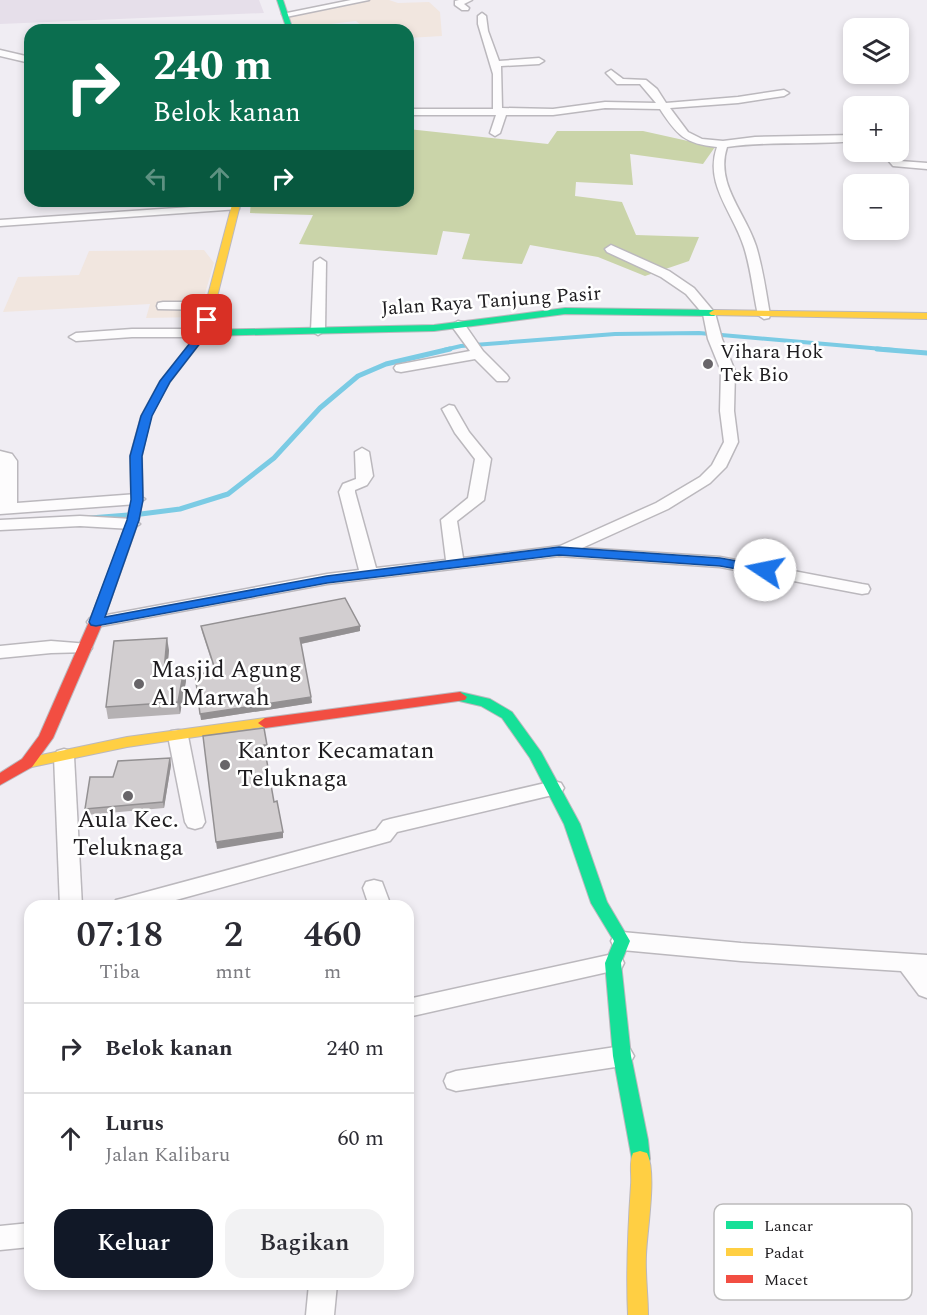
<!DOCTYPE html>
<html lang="id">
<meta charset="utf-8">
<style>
body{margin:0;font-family:Spectral,serif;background:#f2f2f3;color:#2b2b33;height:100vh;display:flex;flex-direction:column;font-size:22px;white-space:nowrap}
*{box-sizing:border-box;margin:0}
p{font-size:20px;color:#7c7c81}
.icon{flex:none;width:33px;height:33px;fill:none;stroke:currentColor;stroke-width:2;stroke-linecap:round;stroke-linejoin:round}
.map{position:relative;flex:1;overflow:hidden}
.side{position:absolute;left:24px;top:900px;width:390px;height:390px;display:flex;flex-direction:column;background:#fff;border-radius:18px;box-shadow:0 3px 9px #0003}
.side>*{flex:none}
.top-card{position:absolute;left:24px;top:24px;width:390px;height:183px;border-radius:18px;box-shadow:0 3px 9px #0003;background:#0b6e4f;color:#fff;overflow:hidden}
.controls{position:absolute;left:843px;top:18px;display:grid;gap:12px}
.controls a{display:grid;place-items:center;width:66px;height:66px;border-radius:12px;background:#fff;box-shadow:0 3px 9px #0003;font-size:30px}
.pin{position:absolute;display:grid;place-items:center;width:51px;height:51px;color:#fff;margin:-26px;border-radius:12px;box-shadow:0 3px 9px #0006}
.me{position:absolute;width:66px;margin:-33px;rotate:281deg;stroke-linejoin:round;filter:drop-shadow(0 0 4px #0008)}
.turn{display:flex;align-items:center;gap:21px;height:126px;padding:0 30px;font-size:27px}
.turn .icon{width:78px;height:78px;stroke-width:2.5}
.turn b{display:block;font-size:42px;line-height:51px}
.lanes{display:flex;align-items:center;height:57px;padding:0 30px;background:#0003;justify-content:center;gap:30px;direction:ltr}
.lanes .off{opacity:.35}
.eta{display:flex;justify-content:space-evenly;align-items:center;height:102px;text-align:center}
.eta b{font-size:36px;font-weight:600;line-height:42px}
.primary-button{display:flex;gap:12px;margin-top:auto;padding:12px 30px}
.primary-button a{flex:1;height:69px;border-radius:18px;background:#111827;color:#fff;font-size:24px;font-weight:600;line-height:69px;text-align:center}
.primary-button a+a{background:#f2f2f3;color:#2b2b33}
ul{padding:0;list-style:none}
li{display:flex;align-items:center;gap:18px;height:90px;padding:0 30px;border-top:2px solid #e1e1e2}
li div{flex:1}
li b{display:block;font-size:22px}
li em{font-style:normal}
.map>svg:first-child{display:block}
.commercial{fill:#f1e6df}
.built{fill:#e6dfea}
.forest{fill:#cad4a9}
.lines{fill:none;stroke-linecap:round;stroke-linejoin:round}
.stream-far1{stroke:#7bcbe4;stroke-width:4}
.stream{stroke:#7bcbe4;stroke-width:5}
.street-casing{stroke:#bbb8bd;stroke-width:3}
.fast-casing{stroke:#bbb8bd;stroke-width:2}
.slow-casing{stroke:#bbb8bd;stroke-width:2}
.jam-casing{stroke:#bbb8bd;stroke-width:2}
.street{fill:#fdfcfd;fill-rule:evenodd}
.fast{fill:#16e098;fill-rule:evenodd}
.slow{fill:#ffcf43;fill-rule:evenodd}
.jam{fill:#f24e42;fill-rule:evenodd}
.wall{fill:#b5b1b3}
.shaded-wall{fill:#939092}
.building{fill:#d2ced0;stroke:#939092;stroke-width:1.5}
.route{fill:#1a73e8;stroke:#114b97;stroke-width:1.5}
.poi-dot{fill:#686569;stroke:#fff;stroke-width:2}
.labels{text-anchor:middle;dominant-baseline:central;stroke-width:5;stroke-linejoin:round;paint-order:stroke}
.far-street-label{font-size:20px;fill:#1e1c1f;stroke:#fff}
.far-poi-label{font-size:20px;fill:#1e1c1f;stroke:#fff;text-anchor:start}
.poi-label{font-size:24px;fill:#1e1c1f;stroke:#fff;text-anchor:start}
.key{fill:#fff;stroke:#bcbbbc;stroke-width:1.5}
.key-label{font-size:16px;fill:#1e1c1f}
</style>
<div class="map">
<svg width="927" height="1315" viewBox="0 0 927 1315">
<rect width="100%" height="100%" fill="#f0edf3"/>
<g class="commercial">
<path d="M367,0H389L398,3L429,2L440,12L442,36L408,38V30H367L356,21L295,28L288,15Z"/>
<path d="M204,250L214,263L198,317L146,318L150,304L3,312L18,277L79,275L89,251Z"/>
</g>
<path class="built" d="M0,0H259L264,13L0,24Z"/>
<path class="forest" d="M408,129L548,144L557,131H643L715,147L703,164L630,154L633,185L576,182L575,196L622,202L636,235L699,237L689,261L645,276L598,257L530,245L522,264L462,259L470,234L443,231L437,255L299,244L313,215L250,213L251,201H408Z"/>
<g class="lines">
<path class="stream-far1" d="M444,350L461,346L615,334L699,333L894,350"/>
<g class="stream">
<path d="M877,349L927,353"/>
<path d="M141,514L180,509L228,494L274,458L320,408L358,376L386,364L450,349"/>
<path d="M90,518L128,515"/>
</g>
<g class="street-casing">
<g id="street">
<path d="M351,0H369L286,17L282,14Z"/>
<path d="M459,0H472L464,4L469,8L468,10H462L455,5V1Z"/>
<path d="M482,13L486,16L488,31L499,61L539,58L544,61L539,64L501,66L502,108L553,109L605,102L656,103L640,84H617L606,73L611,70L623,79L646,80L657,89L666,103L738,97L784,90L789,93L784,96L738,103L670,108L688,132L702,139L723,141L755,137L854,135V141C812,145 769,141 727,147C715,184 745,212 756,246C763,269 766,292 770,315L769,318L764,319L758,315C753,292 751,269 744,247C733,212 704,184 717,147C685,144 677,135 660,109L605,108L553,115H506L500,133L495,136L490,133L496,115H408V109H493V74L478,24V16Z"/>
<path d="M0,50L30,57V63L0,56Z"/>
<path d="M881,152H891L900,161L927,163V169L893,166Z"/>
<path d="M235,204L239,205V209L0,226V220Z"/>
<path d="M611,245L669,271L694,288L715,313L722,339L735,371L734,411L738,442L726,467L710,483L668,509L582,548L720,557L862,584L868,585L870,589L868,593L862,594L720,567L559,556L327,584L96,627L90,626L87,622L90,618L96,617L327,574L359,570L339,492L343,484L356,479L355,452L362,448L369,452L373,476L367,485L355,490V492L376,568L446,560L441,520L468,498L475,459L455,433L442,409L449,405L454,406L469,432L491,459L484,500L457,521L463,558L560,546L656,503L700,477L712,465L724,442L720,411L721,371L708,339L703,314L686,294L661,277L607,252L605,249Z"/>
<path d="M320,258L326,262L325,331L318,335L311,331L314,262Z"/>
<path d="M163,302H210L216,306L210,310L158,309L157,306L158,303Z"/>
<path d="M458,321L463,322L483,351L507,375L509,378L507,381H497L475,359L401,372L396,371L394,368L396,365L470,351L451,325Z"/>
<path d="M132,329H203L210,333L203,337H132L76,341L69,337L76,333Z"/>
<path d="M0,451L12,454L17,461V503L137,494L145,499L137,504L0,514Z"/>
<path d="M80,516L132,519L140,524L132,529L80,526L0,530V520Z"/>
<path d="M51,641L89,644L92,648L89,652L51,653L0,658V646Z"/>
<path d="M178,730L185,731L188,736L205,822L202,827L195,829L188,827L185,822L168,736L171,731Z"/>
<path d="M64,749L71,751L74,756L82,906H60L54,756L57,751Z"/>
<path d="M554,781L561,783L564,788L561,793L397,832L390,841L154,906H113L116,900L124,898L376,830L383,821L390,819Z"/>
<path d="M374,880L382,882L391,906H369L363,888L366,882Z"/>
<path d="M622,932L741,943L927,955V998L919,995L901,971L741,961L622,950L614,947L611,941L614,935Z"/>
<path d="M613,954L621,957L624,963L621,969L408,1017V999Z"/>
<path d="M622,1046L630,1049L634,1056L630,1063L622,1066L456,1091L447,1088L444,1081L447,1074L456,1071Z"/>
<path d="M30,1223V1247L0,1250V1226Z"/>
<path d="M309,1284H337L334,1315H306Z"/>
</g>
</g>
<g class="fast-casing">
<g id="fast">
<path d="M277,0H283L293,30H287Z"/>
<path d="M565,308L714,310L719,313L714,316L565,314L434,331L203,336L198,333L203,330L434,325Z"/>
<path d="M460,692L490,699L512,712L541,752L580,824L607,902L630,941L621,963L631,1056L648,1140L650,1159L647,1165L640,1167L633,1165L613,1056L605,963L614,941L591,903L564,824L530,758L502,718L481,706L455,700L453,697Z"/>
</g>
</g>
<g class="slow-casing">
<g id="slow">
<path d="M233,201H241L208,333L170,382L151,416L142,456L143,499L139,520L125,560L123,563H115L113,560L127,520L131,499L130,456L141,416L160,381L198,333Z"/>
<path d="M714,310L927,313V319L711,315L709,313Z"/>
<path d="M265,718L272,723L270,726L127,747L27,768L22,767L20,763L22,759L27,758L127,737Z"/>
<path d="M640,1151L647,1153C657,1174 647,1229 646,1255C645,1275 648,1295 648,1315H628C626,1271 628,1229 631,1185C632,1174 629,1163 633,1153Z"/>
</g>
</g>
<g class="jam-casing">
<g id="jam">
<path d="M119,556L125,560L103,622L53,738L32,767L0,785V773L22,759L39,736L89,622L113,560Z"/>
<path d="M460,692L467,697L465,700L265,728L258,723L265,718Z"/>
</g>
</g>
<use href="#street" class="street"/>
<use href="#fast" class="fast"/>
<use href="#slow" class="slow"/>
<use href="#jam" class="jam"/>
</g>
<g class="wall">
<path d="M201,626H360V631L301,644L312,703L201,720L215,672L202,632Z"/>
<path d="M169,650L167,670L184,669L186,681L180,714L108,719L106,707Z"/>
<path d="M170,758L171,765L164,808L86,815L85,809L113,777Z"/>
</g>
<g class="shaded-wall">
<path d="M360,626V631L300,644V638Z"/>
<path d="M167,638L169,650L166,683L164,671Z"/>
<path d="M184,669L186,681L180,714L178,702Z"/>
<path d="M311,697L312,703L201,720L200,714Z"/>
<path d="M264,745H267V751H265Z"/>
<path d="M170,758L171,765L164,808L163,802Z"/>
<path d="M283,832V838L217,849L216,842Z"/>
</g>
<g class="building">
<path d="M345,598L360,626L300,638L311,697L200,714L195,674L216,672L201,626Z"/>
<path d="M167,638L164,671L184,669L178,702L106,707L114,641Z"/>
<path d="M264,728L267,745H264L274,802L277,801L283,832L216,842L203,736Z"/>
<path d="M170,758L163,802L85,809L90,777H113L118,761Z"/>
</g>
<path class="route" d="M203,317L211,320L208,333L170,382L152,416L142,456L143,500L139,520L105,617L327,576L559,547L720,558L765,566L771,570L765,574L720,566L559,555L327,583L96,626L91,625L89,622L127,520L131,500L130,456L141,416L160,381L198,333Z"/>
<g class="poi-dot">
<circle cx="708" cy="364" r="6"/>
<circle cx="139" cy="684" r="6"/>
<circle cx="225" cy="765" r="6"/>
<circle cx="128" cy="796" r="6"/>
</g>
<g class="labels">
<g class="far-street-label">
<text transform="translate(491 301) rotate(-4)">Jalan Raya Tanjung Pasir</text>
</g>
<g class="far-poi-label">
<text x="720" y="352">Vihara Hok<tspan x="720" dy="23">Tek Bio</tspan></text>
</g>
<g class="poi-label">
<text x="151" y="670">Masjid Agung<tspan x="151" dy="28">Al Marwah</tspan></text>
<text x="237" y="751">Kantor Kecamatan<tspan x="237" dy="28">Teluknaga</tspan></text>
<text x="128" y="820" text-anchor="middle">Aula Kec.<tspan x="128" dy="28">Teluknaga</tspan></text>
</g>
</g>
<rect x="714" y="1204" width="198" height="96" rx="9" class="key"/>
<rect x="726" y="1221" width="27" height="8" fill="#16e098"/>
<rect x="726" y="1248" width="27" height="8" fill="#ffcf43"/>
<rect x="726" y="1275" width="27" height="8" fill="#f24e42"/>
<g class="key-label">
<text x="764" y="1231">Lancar</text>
<text x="764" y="1258">Padat</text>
<text x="764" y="1285">Macet</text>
</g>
</svg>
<div class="controls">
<a><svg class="icon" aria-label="layers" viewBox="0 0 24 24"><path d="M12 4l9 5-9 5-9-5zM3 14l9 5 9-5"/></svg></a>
<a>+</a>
<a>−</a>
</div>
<div class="pin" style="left:207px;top:320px;background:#d93025"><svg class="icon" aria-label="arrive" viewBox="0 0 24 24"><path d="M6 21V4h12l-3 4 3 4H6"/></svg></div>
<svg class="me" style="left:765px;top:570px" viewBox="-20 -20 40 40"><circle r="19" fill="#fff"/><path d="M0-13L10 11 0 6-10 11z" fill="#1a73e8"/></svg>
<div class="top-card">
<div class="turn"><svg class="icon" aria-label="right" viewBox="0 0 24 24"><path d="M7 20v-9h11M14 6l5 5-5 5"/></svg><div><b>240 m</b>Belok kanan</div></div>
<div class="lanes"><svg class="icon off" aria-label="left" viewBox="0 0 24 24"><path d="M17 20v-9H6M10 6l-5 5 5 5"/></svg><svg class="icon off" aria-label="ahead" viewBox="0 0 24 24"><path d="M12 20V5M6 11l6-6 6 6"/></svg><svg class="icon" aria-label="right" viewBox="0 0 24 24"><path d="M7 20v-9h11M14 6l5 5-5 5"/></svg></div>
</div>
<section class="side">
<div class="eta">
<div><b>07:18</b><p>Tiba</p></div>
<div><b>2</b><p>mnt</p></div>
<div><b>460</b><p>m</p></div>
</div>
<ul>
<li><svg class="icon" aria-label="right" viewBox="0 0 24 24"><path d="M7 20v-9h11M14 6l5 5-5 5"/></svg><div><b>Belok kanan</b></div><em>240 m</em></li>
<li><svg class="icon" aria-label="ahead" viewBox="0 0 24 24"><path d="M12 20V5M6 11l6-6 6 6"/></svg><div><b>Lurus</b><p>Jalan Kalibaru</p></div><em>60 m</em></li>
</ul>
<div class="primary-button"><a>Keluar</a><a>Bagikan</a></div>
</section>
</div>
